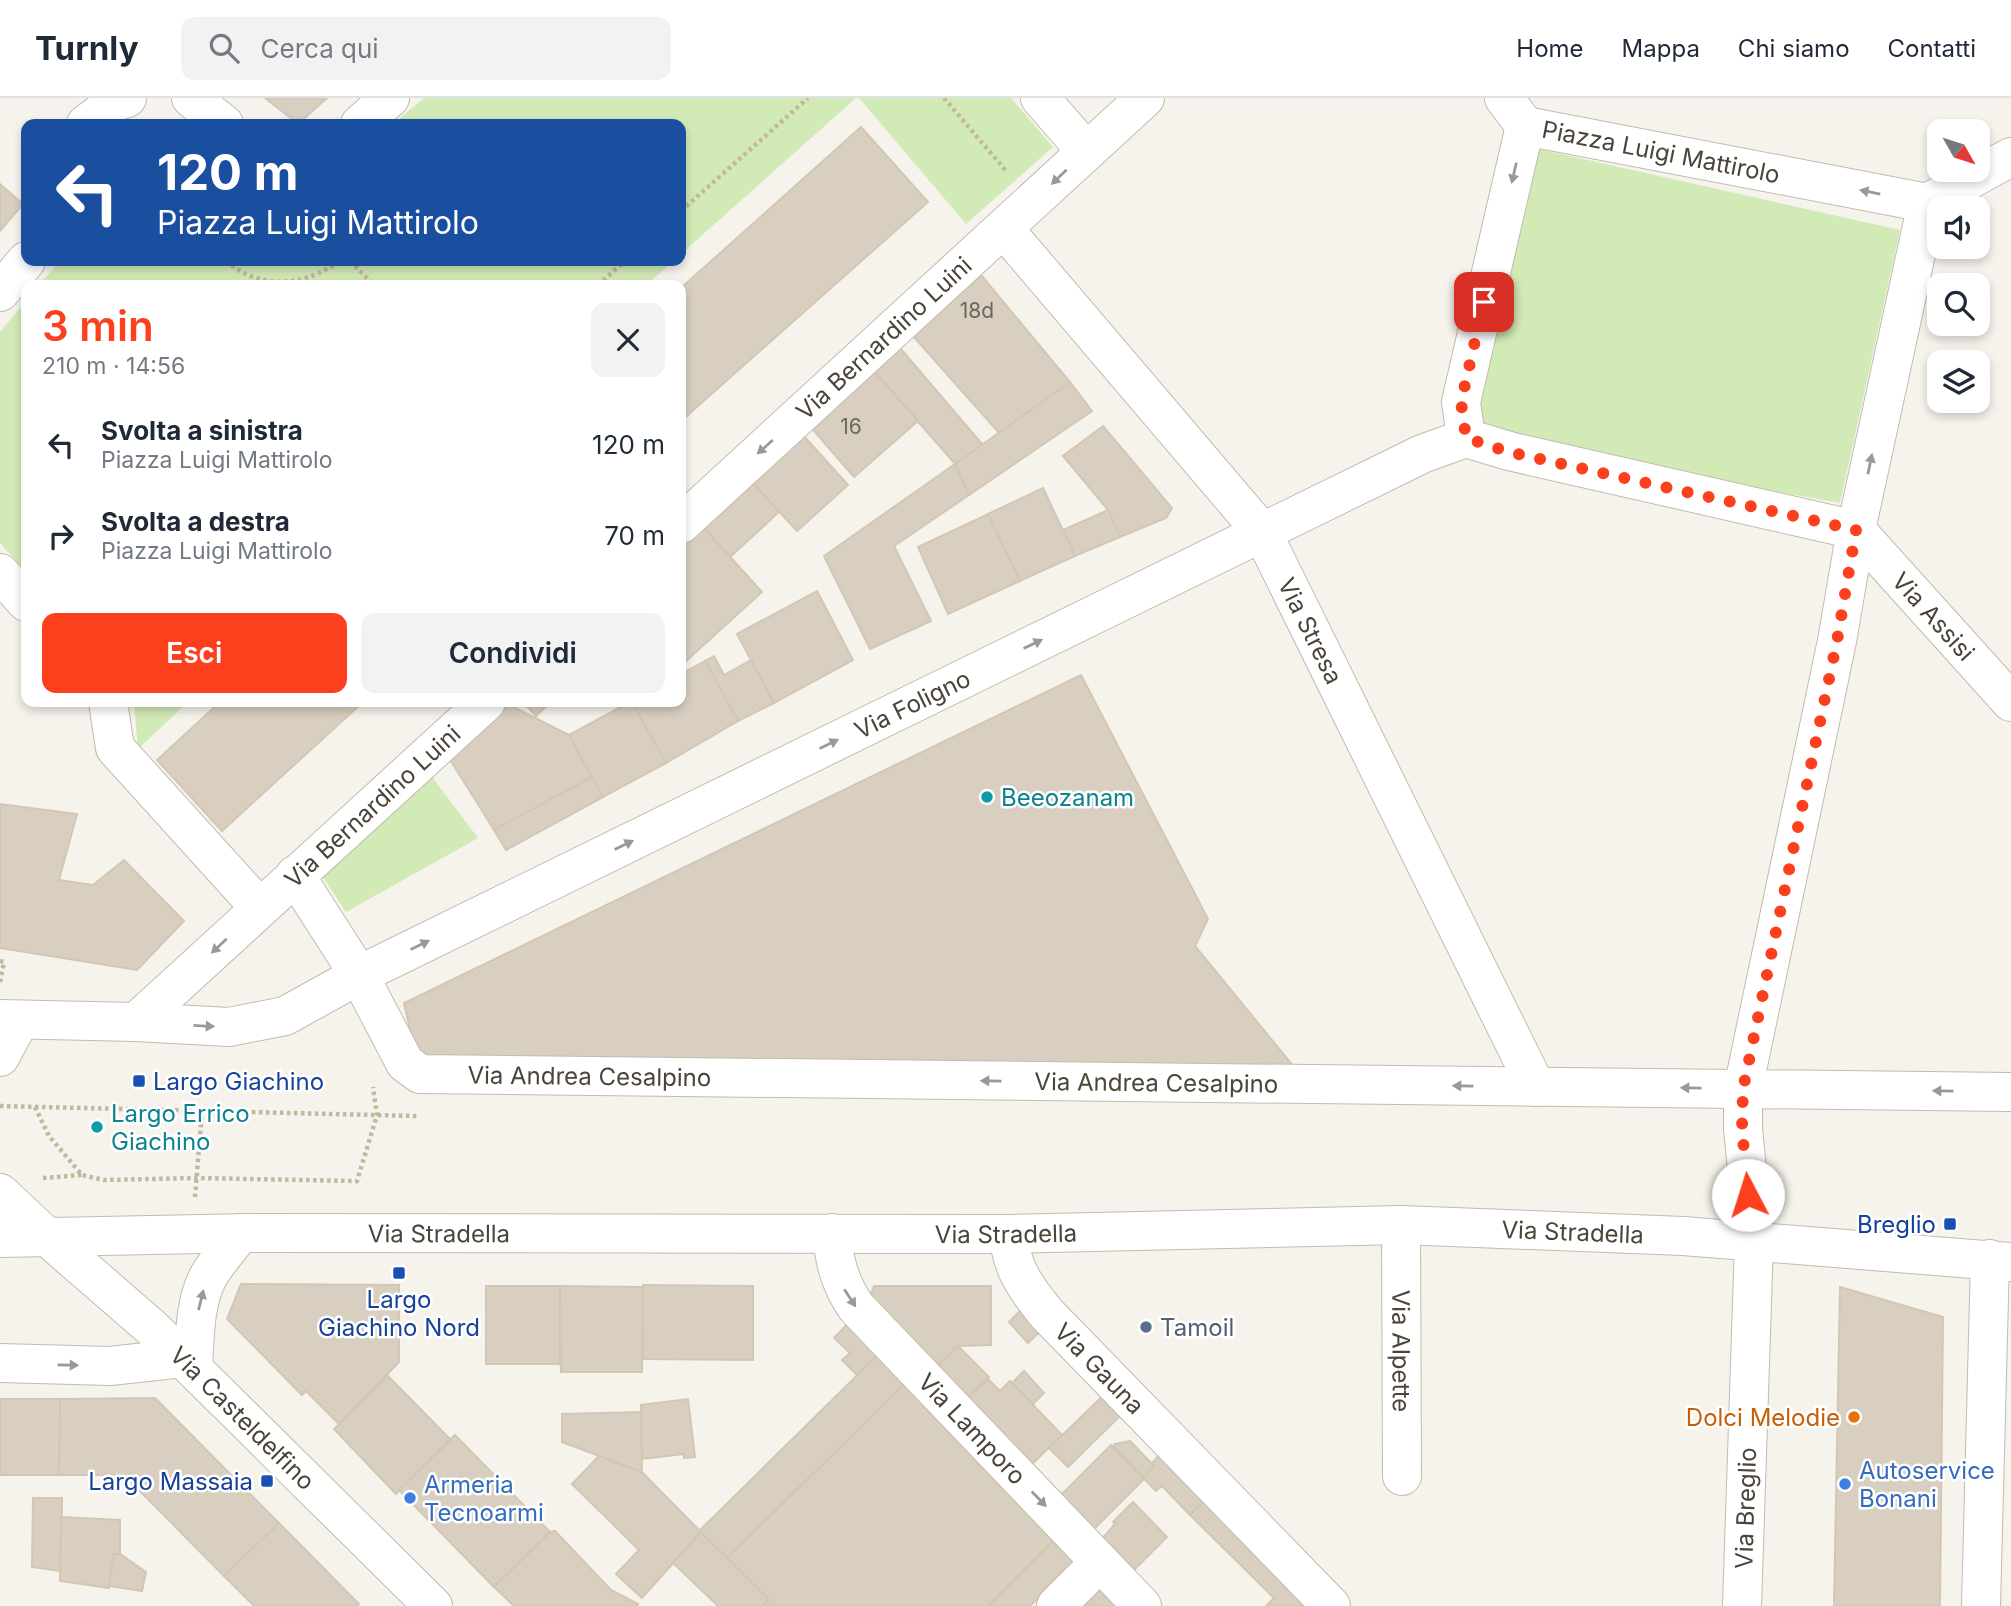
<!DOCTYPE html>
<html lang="it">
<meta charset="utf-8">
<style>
body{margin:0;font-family:Inter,sans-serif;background:#f2f2f3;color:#1f2937;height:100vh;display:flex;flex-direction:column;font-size:26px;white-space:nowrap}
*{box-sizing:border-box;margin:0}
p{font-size:23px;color:#747a83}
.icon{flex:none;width:38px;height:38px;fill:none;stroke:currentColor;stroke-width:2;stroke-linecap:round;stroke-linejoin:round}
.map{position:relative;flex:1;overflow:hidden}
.details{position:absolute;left:21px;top:182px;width:665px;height:427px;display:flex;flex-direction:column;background:#fff;border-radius:14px;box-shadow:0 4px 10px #0003}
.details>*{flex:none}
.banner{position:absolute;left:21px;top:21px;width:665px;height:147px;border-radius:14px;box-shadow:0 4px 10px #0003;background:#1a4fa0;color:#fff;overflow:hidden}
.needle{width:46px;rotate:129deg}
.controls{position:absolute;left:1927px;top:21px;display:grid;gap:14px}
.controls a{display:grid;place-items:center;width:63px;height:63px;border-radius:14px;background:#fff;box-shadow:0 4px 10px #0003;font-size:35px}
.pin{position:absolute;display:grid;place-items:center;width:60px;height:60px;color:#fff;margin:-30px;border-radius:14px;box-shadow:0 4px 10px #0006}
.me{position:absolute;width:77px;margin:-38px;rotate:355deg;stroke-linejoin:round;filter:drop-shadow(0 0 5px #0008)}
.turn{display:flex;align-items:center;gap:24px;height:147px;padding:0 21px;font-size:32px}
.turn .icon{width:91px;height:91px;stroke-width:2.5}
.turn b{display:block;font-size:49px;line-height:60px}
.round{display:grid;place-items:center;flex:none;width:74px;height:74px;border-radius:14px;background:#f2f2f3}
.headline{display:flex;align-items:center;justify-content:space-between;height:119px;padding:0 21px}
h1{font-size:42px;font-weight:600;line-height:52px;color:#fc3f1d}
.cta{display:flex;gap:14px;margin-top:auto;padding:14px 21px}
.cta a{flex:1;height:80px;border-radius:14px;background:#fc3f1d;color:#fff;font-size:28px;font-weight:600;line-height:80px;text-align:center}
.cta a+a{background:#f2f2f3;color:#1f2937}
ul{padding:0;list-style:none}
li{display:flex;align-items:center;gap:21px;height:91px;padding:0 21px}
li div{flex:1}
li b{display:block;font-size:26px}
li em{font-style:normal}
header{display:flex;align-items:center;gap:42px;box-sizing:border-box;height:98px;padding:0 35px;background:#fff;border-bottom:2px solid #e0e1e3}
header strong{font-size:33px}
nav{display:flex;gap:38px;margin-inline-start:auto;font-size:24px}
.search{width:490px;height:63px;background:#f2f2f3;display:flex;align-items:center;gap:18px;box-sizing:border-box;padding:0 24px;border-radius:14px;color:#747a83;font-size:26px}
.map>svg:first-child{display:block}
.green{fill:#d2eab5}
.building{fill:#d8cfc1;stroke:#d3c7b4;stroke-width:2}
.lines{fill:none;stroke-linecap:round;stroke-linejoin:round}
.minor-casing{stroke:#c2bbae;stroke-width:40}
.path{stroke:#c4b79f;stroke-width:4.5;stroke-dasharray:3.5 3.5;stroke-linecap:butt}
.minor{stroke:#fff;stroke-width:38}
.oneway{fill:#9c9892}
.route{stroke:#fc3f1d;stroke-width:12;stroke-dasharray:0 21.6}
.culture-dot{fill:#0f9aa8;stroke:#fff;stroke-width:2.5}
.transit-dot{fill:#1a4fb4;stroke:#fff;stroke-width:2.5}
.service-dot{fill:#5c6f8a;stroke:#fff;stroke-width:2.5}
.food-dot{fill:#e8710a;stroke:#fff;stroke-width:2.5}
.shop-dot{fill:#3f7fe0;stroke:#fff;stroke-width:2.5}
.labels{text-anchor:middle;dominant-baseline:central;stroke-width:5;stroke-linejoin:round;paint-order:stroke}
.number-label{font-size:21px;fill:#6e675b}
.street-label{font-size:24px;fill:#4b4439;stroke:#fff}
.culture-label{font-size:24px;fill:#0d838f;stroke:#fff;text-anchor:start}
.transit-label{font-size:24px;fill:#164399;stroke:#fff;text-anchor:end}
.service-label{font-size:24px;fill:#4e5e75;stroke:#fff;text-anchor:start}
.food-label{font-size:24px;fill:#c56008;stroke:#fff;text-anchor:end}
.shop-label{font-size:24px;fill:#366cbe;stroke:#fff;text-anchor:start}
</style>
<header>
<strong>Turnly</strong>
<div class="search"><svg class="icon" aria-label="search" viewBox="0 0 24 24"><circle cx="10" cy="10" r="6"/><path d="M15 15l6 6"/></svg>Cerca qui</div>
<nav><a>Home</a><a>Mappa</a><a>Chi siamo</a><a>Contatti</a></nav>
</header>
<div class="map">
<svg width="2011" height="1508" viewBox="0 0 2011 1508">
<rect width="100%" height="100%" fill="#f6f3ec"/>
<g class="green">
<path d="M424,0H856L681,156V26H393Z"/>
<path d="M859,0H1011L1053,49L966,126Z"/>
<path d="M1534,50L1900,132L1840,405L1462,336Z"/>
<path d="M60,163H674L646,187H39Z"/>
<path d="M26,203V474L0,445V234Z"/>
<path d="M134,604H188L138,651Z"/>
<path d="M429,675L478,740L346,814L323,779Z"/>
</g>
<g class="building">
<path d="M265,0H327L298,26Z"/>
<path d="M861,29L928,104L681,323V190Z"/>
<path d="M0,86L23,106L0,133Z"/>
<path d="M981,177L1070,284L999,335L913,238Z"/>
<path d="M900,250L983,347L955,366L873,272Z"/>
<path d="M873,272L918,323L854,379L809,327Z"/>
<path d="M1070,284L1092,313L969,397L955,366Z"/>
<path d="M1103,328L1172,410L1166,420L1120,439L1108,412L1063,358Z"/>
<path d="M802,336L848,387L797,433L751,383Z"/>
<path d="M955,366L969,397L894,448L931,523L870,551L824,458Z"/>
<path d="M751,383L779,414L730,459L702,428Z"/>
<path d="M1043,390L1075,458L1020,483L988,416Z"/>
<path d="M1108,412L1120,439L1075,458L1063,432Z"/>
<path d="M988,416L1020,483L948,516L918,449Z"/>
<path d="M702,428L762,494L686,563L681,557V447Z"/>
<path d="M817,493L853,562L774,605L737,536Z"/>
<path d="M714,558L724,577L751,562L774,605L738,623L705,563Z"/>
<path d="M705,563L738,623L666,665L632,604H681V576Z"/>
<path d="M1081,577L1208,821L1195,848L1308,986L420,976L404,905Z"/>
<path d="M220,604H363L222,733L157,662Z"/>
<path d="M504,604L569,637L592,679L494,732L444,652Z"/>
<path d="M523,604H551L536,618Z"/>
<path d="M630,604H632L666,665L603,699L569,637Z"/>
<path d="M592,679L603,699L506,752L494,732Z"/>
<path d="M0,706L77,716L59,782L93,787L124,762L184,823L137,872L0,850Z"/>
<path d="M241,1186L399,1187V1264L339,1326L306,1293L302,1297L227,1221Z"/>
<path d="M643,1187L753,1188V1262L643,1261Z"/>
<rect x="486" y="1188" width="74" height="78"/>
<path d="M560,1188L643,1189L642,1274H561Z"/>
<path d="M874,1188H991V1247L958,1248L930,1275L866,1209Z"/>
<path d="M1840,1189L1943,1219L1940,1508H1834Z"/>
<path d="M1026,1207L1046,1228L1028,1245L1009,1224Z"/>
<path d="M854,1219L885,1250L857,1277L842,1262L850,1255L834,1240Z"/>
<path d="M958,1248L989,1279L961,1307L930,1275Z"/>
<path d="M885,1250L913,1278L727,1460L699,1433Z"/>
<path d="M1024,1273L1044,1295L1033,1306L1012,1285Z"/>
<path d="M388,1278L450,1341L396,1396L334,1331Z"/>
<path d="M988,1281L1000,1293L1010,1283L1062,1337L1026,1372L962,1305Z"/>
<path d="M904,1287L1055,1441L988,1508H762L769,1502L727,1460Z"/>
<path d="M1107,1294L1125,1313L1068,1369L1049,1350Z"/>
<path d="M155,1300L279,1425L224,1478L124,1377H59L60,1301Z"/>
<path d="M0,1301H60L59,1377H0Z"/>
<path d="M688,1301L695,1359L684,1360V1356L642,1361L641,1307Z"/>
<path d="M641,1314L642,1374L562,1344V1316Z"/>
<path d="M455,1337L550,1434L494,1489L399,1392Z"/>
<path d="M1130,1343L1154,1368L1143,1380L1113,1349L1115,1346Z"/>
<path d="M1111,1347L1144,1381L1089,1436L1056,1402Z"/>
<path d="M1166,1350L1210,1397L1190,1417L1162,1388L1156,1393L1143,1380L1154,1368L1152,1365Z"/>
<path d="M599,1358L642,1374L701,1434L642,1500L616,1476L639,1452L572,1386Z"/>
<path d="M1214,1393L1313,1508H1266L1274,1500L1190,1417Z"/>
<path d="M33,1400H62L61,1473L32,1469Z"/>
<path d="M1133,1404L1167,1439L1131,1475L1100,1443L1115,1426L1113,1424Z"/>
<path d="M61,1419L120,1422V1456H114L109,1490L60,1483Z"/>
<path d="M279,1425L359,1506L357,1508H254L224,1478Z"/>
<path d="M555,1433L611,1492L638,1506L637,1508H514L494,1489L550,1434Z"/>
<path d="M701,1434L769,1502L762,1508H718L673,1465Z"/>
<path d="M1053,1443L1074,1464L1030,1508H988Z"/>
<path d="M114,1456H120L146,1474L142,1493L109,1488Z"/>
<path d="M1097,1488L1117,1508H1077Z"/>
</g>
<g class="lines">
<g class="minor-casing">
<g id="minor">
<path d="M191,0L224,26"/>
<path d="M1040,0L1086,53"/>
<path d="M1504,0L1525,28"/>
<path d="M86,26L117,3L127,0"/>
<path d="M360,26L390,0"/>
<path d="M1927,105L2011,59"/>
<path id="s1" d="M1004,131L1262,434L1536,989"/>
<path d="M0,194L26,163"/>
<path id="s2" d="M681,426L1145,0"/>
<path id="s3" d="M1856,432L2011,604"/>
<path d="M0,475L26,504"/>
<path d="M108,604L115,650L259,809"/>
<path id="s4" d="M295,777L359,877L405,965L420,976L2011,994"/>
<path id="s5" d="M0,921L136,924L229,929L285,918L359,877L1422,356L1466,340"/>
<path id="s6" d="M136,924L486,604"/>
<path d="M0,959L20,922"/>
<path id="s7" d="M0,1095L46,1138L152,1230L433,1508"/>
<path id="s8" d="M1401,1127L1402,1378"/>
<path id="s9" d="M832,1135C834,1163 840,1186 856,1209L1142,1508"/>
<path id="s10" d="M1009,1136C1010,1169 1027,1192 1047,1216L1331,1508"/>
<path id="s11" d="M0,1140L252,1135L1009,1136L1401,1127L1683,1138L2011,1164"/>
<path d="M0,1265L110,1268L183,1260"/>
<path d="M193,1270C195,1240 194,1206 208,1179C217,1163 230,1149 241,1135"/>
<path d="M1056,1508L1100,1464"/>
<path id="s12" d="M1742,1508L1754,1144L1743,1030V991L1837,543L1856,432L1927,105L1525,28L1461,304L1466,340L1509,353L1856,432"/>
<path d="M1981,1508L1990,1161"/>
</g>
</g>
<g class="path">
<path d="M944,0L1007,74"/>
<path d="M681,113L808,0"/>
<path d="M226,163C262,193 304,188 340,163"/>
<path d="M350,163L374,187"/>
<path d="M598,187L625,163"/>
<path d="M0,863L4,864L0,884"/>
<path d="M0,1008L417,1018"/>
<path d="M35,1009L49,1038L82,1077L104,1082L196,1080L357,1083L377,1017L373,989"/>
<path d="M43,1080L82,1077"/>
<path d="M195,1099L202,1013"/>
</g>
<use href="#minor" class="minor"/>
</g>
<defs><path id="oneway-solid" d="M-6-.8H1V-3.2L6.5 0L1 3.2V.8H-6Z" transform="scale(1.75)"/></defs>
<g class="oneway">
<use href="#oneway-solid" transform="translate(1514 75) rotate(103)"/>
<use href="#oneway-solid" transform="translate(1059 79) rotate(136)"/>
<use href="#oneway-solid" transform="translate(1870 94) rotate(-169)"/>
<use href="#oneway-solid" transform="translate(765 349) rotate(138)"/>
<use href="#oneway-solid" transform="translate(1870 366) rotate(-78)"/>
<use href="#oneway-solid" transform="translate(1033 546) rotate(-26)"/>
<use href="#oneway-solid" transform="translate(829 646) rotate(-26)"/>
<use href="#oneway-solid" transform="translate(624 747) rotate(-26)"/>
<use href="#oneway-solid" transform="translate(420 847) rotate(-26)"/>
<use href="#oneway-solid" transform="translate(219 848) rotate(137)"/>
<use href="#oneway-solid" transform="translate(204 928) rotate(3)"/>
<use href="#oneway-solid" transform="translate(991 983) rotate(-179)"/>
<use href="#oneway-solid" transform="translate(1463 988) rotate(-179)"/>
<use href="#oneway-solid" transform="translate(1691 990) rotate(-179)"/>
<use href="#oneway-solid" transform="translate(1943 993) rotate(-179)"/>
<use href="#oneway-solid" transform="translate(850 1200) rotate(57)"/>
<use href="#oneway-solid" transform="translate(201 1202) rotate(-76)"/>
<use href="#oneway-solid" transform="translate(68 1267) rotate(1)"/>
<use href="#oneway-solid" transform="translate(1039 1401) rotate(46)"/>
</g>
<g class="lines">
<path class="route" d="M1484,204L1461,304L1466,340L1509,354L1856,432L1837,543L1743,991L1742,1030L1748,1097"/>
</g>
<g class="culture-dot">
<circle cx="987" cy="699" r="7"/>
<circle cx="97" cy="1029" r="7"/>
</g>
<g class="transit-dot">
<rect x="132" y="976" width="14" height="14" rx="3.5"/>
<rect x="1943" y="1119" width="14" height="14" rx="3.5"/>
<rect x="392" y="1168" width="14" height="14" rx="3.5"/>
<rect x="260" y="1376" width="14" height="14" rx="3.5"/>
</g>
<circle class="service-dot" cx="1146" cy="1229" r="7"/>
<circle class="food-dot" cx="1854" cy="1319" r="7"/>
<g class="shop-dot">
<circle cx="1845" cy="1386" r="7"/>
<circle cx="410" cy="1400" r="7"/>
</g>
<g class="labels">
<g class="number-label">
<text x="977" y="212">18d</text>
<text x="851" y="328">16</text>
</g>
<g class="street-label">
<text transform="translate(1661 54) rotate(11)">Piazza Luigi Mattirolo</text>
<text stroke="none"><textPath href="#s2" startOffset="275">Via Bernardino Luini</textPath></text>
<text stroke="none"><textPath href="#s3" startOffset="116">Via Assisi</textPath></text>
<text stroke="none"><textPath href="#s1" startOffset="508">Via Stresa</textPath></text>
<text stroke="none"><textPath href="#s5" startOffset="987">Via Foligno</textPath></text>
<text stroke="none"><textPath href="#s6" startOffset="320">Via Bernardino Luini</textPath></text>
<text stroke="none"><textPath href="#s4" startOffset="406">Via Andrea Cesalpino</textPath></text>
<text stroke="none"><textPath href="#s4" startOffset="973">Via Andrea Cesalpino</textPath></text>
<text stroke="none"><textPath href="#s11" startOffset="1573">Via Stradella</textPath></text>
<text stroke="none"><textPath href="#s11" startOffset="439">Via Stradella</textPath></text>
<text stroke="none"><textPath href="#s11" startOffset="1006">Via Stradella</textPath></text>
<text stroke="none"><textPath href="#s8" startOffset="126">Via Alpette</textPath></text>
<text stroke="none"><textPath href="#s10" startOffset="166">Via Gauna</textPath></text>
<text stroke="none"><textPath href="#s7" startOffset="331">Via Casteldelfino</textPath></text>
<text stroke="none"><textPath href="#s9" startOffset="247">Via Lamporo</textPath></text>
<text stroke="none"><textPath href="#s12" startOffset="98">Via Breglio</textPath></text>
</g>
<g class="culture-label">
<text x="1001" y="699">Beeozanam</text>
<text x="111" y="1015">Largo Errico<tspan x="111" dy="28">Giachino</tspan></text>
</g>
<g class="transit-label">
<text x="153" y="983" text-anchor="start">Largo Giachino</text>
<text x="1936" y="1126">Breglio</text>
<text x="399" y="1201" text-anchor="middle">Largo<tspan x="399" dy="28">Giachino Nord</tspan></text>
<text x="253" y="1383">Largo Massaia</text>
</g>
<g class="service-label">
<text x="1160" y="1229">Tamoil</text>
</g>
<g class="food-label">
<text x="1840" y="1319">Dolci Melodie</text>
</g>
<g class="shop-label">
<text x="1859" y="1372">Autoservice<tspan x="1859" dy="28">Bonani</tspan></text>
<text x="424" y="1386">Armeria<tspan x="424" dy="28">Tecnoarmi</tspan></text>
</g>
</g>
</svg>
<div class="controls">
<a><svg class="needle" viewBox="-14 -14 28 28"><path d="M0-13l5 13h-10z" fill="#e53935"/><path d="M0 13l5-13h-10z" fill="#747a83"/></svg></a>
<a><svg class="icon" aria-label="sound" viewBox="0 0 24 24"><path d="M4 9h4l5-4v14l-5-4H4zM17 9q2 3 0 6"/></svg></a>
<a><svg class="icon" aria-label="search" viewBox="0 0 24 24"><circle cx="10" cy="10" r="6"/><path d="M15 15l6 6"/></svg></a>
<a><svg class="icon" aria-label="layers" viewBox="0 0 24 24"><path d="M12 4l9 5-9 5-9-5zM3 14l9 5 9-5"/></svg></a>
</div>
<div class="pin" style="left:1484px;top:204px;background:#d93025"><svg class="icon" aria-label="arrive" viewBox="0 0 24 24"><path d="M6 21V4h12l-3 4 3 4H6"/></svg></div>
<svg class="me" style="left:1748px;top:1097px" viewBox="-20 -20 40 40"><circle r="19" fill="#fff"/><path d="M0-13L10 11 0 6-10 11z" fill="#fc3f1d"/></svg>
<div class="banner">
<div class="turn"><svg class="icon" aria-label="left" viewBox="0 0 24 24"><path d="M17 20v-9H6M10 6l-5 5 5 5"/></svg><div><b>120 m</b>Piazza Luigi Mattirolo</div></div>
</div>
<section class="details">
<div class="headline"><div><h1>3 min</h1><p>210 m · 14:56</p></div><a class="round"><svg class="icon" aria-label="close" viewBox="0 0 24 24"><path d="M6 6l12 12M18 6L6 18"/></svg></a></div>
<ul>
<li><svg class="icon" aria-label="left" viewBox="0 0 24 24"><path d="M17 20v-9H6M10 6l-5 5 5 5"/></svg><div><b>Svolta a sinistra</b><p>Piazza Luigi Mattirolo</p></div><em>120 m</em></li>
<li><svg class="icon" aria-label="right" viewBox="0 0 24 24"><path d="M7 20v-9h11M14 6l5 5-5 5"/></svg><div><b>Svolta a destra</b><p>Piazza Luigi Mattirolo</p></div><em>70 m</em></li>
</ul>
<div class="cta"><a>Esci</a><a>Condividi</a></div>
</section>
</div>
